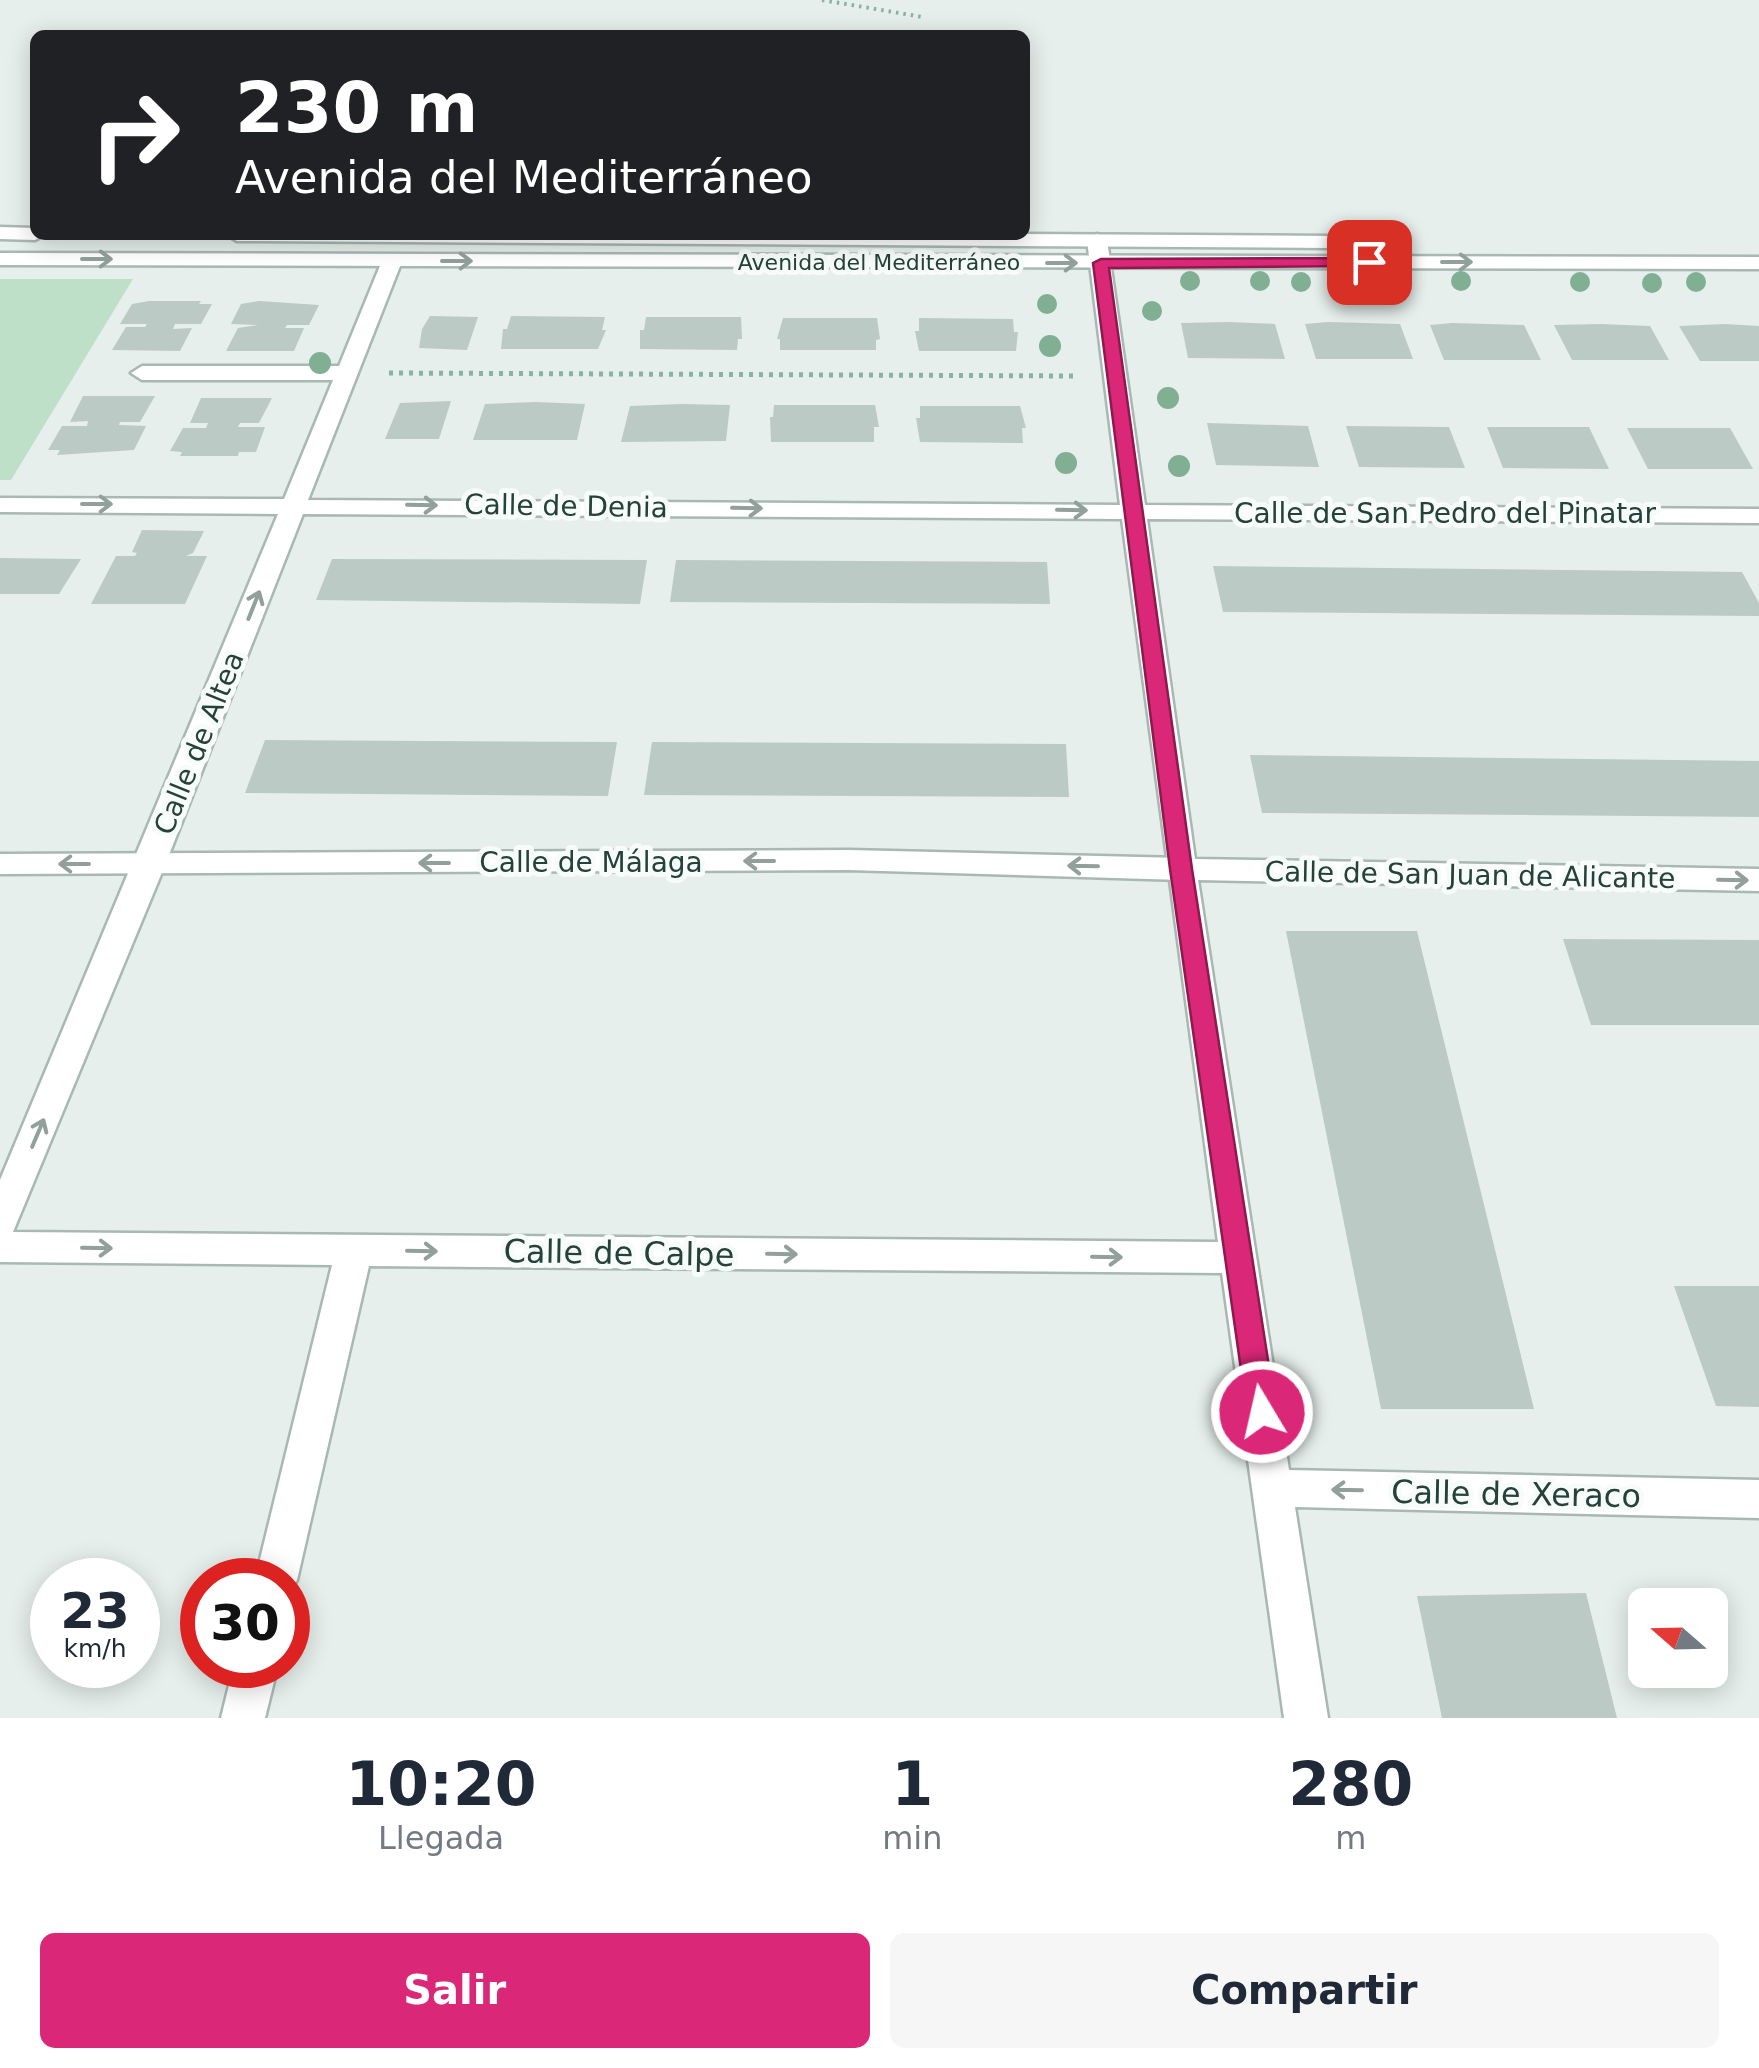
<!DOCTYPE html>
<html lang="es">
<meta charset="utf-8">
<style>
body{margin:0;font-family:"DejaVu Sans",sans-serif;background:#f6f6f7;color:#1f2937;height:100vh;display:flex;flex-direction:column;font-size:38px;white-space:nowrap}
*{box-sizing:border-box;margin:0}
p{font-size:32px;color:#747a83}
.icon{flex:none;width:55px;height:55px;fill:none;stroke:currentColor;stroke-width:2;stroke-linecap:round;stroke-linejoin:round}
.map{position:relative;height:1718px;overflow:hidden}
.sheet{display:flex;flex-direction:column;background:#fff;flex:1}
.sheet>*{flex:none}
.top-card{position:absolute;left:30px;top:30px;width:1000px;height:210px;border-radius:15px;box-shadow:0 5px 25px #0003;background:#202124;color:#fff;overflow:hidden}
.needle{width:65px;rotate:290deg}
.controls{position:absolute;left:1628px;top:1588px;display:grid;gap:20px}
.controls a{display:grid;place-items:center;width:100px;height:100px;border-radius:15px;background:#fff;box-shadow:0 5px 25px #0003;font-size:50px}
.speed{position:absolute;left:30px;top:1558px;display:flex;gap:20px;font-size:50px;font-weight:700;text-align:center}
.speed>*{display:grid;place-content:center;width:130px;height:130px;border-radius:50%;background:#fff;box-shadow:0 5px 25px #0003;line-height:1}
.speed small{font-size:25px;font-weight:400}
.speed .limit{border:15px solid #d22;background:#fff;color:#111}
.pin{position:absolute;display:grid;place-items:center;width:85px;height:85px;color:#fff;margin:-42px;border-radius:20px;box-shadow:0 5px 15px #0006}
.me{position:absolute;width:110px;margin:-55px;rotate:351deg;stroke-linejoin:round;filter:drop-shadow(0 0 8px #0008)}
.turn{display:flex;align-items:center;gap:35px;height:210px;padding:0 40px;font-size:45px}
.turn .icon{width:130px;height:130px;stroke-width:2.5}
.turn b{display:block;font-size:70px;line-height:85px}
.eta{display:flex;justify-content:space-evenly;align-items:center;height:170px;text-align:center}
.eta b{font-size:60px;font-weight:700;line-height:70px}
.button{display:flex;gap:20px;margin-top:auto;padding:20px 40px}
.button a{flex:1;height:115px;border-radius:15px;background:#db2777;color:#fff;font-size:40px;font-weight:700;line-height:115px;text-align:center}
.button a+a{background:#f6f6f7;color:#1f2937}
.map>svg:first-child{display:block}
.green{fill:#bfe0c8}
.building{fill:#bbcac4}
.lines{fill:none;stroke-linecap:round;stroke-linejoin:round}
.minor-casing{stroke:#a8b8b2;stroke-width:5}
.tertiary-casing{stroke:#a8b8b2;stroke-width:5}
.path-far1{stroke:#86b3a5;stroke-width:4;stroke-dasharray:2.5 5;stroke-linecap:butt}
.path{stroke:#86b3a5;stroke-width:5;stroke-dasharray:4 6;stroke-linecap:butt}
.minor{fill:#fff;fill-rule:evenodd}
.tertiary{fill:#fff;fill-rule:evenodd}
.tree{fill:#80af93}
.oneway{stroke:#92a09c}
.route{fill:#db2777;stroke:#8e194d;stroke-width:2.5}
.labels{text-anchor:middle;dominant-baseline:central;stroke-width:10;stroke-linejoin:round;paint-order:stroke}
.far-street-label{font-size:22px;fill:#24423a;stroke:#f7fbf9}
.street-label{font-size:28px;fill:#24423a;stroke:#f7fbf9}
.near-street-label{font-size:32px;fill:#24423a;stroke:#f7fbf9}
</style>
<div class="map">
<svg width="1759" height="1718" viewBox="0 0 1759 1718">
<rect width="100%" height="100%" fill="#e6efeb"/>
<path class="green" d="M0,279H133L11,480H0Z"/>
<g class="building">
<path d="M149,301H201L199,304H212L201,324H175L173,329L192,328L180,351L112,350L126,327H145L147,324H120L132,304Z"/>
<path d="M259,301L319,305L309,325H287L285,328H304L294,351H226L238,328L258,325L231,324L241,304Z"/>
<path d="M430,316L478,317L467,350L419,348L422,329Z"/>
<path d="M511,316L605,317L602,330H606L598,349H501L503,329H507Z"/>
<path d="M646,317H741L742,339H738L737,350L640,349V330H644Z"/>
<path d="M783,318H877L880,339L876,340V350H780V339H777Z"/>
<path d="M919,318L1013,319L1014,332H1018L1016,351H919L915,331H919Z"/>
<path d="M1228,322L1275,324L1285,359L1188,358L1181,323Z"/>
<path d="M1328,322L1400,324L1413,359H1316L1305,324Z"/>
<path d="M1452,323L1524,325L1541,360H1444L1430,325Z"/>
<path d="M1601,324L1650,326L1669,360H1572L1554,325Z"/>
<path d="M1725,324L1759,326V361H1700L1679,326Z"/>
<path d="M83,396H155L140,422H120L119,425L146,426L134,450L57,455L60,450H48L62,426H87L88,421L70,422Z"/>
<path d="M201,398H272L259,423H240L238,427H265L256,452H239L238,456H180L182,452L170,451L183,428H206L208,423H190Z"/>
<path d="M451,401L439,439H385L400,403Z"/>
<path d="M536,402L585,404L577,440H473L485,404Z"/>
<path d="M681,404L730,405L726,441L621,442L630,406Z"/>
<path d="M774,405H875L879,427H874V442H771L770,417H773Z"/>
<path d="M920,406H1020L1026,428H1022L1023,443L920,442L916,418H920Z"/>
<path d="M1207,423L1308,426L1319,467L1216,465Z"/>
<path d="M1346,426L1449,427L1465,468L1359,467Z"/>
<path d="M1487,427H1589L1609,469L1503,468Z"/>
<path d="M1627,428H1730L1753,469H1648Z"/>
<path d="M142,530L204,531L193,553L186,556H207L185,604H91L116,556H135L137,553L132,552Z"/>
<path d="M0,558L81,559L59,594H0Z"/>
<path d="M332,559L647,560L640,604L316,600Z"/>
<path d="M676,560L1047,562L1050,604L670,602Z"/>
<path d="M1213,566L1742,572L1759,603V616L1223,612Z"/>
<path d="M265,740L617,742L608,796L245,793Z"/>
<path d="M652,742L1066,744L1069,797L644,795Z"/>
<path d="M1250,755L1759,761V817L1262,813Z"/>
<path d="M1286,931H1417L1534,1409H1381Z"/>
<path d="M1563,939L1759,940V1025H1591Z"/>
<path d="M1674,1286H1759V1407L1716,1406Z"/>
<path d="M1586,1593L1617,1718H1442L1417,1596Z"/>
</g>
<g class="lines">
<g class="minor-casing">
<g id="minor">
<path d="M1097,234L1107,240L1145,505L1759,509V523L1147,519L1195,859L1759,869V891L1198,880L1289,1470L1759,1480V1518L1295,1507L1328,1718H1284L1222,1273L369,1266L297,1580L288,1595V1580H255L332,1265L0,1262V1180L278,514L0,512V498L284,499L333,380H142L131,373L142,366H339L382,261L392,255L402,261L308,500L1120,505L1087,240ZM303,514L1122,519L1218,1242L13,1232L165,865Z"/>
<path d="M234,1665H278L265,1718H221Z"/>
</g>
</g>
<g class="tertiary-casing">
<g id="tertiary">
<path d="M0,227L35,228V235H44L35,240L0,239Z"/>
<path d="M1025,234L1331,236L1341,242L1331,248L237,241L227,235Z"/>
<path d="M0,253L1759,257V269L0,265Z"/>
<path d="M848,850L1181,858L1192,862L1196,869L1192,876L1181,880L848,870L0,874V854Z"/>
</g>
</g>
<path class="path-far1" d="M822,0L923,17"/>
<path class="path" d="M389,373L1077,376"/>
<use href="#minor" class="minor"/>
<use href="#tertiary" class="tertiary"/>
</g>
<g class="tree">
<circle cx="1190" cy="281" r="10"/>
<circle cx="1260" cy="281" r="10"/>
<circle cx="1380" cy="281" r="10"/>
<circle cx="1461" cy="281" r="10"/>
<circle cx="1301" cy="282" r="10"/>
<circle cx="1580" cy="282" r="10"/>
<circle cx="1696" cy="282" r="10"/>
<circle cx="1652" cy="283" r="10"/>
<circle cx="1047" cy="304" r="10"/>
<circle cx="1152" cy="311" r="10"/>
<circle cx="1050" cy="346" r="11"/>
<circle cx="320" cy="363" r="11"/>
<circle cx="1168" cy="398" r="11"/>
<circle cx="1066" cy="463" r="11"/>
<circle cx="1179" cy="466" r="11"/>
</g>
<defs><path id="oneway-shaft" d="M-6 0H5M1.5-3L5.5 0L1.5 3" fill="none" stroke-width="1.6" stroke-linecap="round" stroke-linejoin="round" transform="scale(2.5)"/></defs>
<g class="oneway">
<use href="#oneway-shaft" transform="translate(97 259)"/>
<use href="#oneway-shaft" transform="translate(457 261)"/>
<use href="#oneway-shaft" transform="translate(1457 262)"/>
<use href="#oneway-shaft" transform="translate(1062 263)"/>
<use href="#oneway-shaft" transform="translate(97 504)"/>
<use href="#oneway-shaft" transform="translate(422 505) rotate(1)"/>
<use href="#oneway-shaft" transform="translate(747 508) rotate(1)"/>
<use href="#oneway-shaft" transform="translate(1072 510) rotate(1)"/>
<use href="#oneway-shaft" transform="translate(254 605) rotate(-68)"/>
<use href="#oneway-shaft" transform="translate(759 861) rotate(180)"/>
<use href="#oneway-shaft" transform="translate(434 863) rotate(180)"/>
<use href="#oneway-shaft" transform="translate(74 864) rotate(-180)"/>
<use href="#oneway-shaft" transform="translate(1083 866) rotate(-179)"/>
<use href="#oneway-shaft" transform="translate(1733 880) rotate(1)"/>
<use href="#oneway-shaft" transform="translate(38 1133) rotate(-67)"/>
<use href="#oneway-shaft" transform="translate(97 1248) rotate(1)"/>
<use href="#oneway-shaft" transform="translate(422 1251) rotate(1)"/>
<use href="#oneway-shaft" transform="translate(782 1254) rotate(1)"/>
<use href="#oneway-shaft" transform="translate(1107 1257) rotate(1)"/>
<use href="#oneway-shaft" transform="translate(1347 1490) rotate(-179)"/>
</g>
<path class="route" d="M1369,258L1374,259V266L1109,268L1192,869L1276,1412L1272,1421L1262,1425L1251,1421L1247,1412L1170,869L1093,263L1101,259Z"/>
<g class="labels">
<g class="far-street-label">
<text x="879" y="262">Avenida del Mediterráneo</text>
</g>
<g class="street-label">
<text transform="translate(566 506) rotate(1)">Calle de Denia</text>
<text x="1445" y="513">Calle de San Pedro del Pinatar</text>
<text transform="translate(199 743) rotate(-68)">Calle de Altea</text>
<text x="591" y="862">Calle de Málaga</text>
<text transform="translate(1470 875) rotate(1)">Calle de San Juan de Alicante</text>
</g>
<g class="near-street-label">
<text transform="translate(619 1253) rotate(1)">Calle de Calpe</text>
<text transform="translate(1516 1494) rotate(1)">Calle de Xeraco</text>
</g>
</g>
</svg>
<div class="controls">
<a><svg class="needle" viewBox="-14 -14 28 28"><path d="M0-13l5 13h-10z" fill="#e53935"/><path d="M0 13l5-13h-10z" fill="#747a83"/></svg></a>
</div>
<div class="speed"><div>23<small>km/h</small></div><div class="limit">30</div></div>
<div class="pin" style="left:1369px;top:262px;background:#d93025"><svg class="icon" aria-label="arrive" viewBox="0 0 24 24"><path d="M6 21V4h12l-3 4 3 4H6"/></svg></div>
<svg class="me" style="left:1262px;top:1412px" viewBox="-20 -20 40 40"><circle r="17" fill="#db2777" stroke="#fff" stroke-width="3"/><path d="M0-11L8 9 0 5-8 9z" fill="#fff"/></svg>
<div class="top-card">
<div class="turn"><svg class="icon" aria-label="right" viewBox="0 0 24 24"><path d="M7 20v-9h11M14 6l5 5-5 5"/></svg><div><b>230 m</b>Avenida del Mediterráneo</div></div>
</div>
</div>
<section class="sheet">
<div class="eta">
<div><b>10:20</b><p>Llegada</p></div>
<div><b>1</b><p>min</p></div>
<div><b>280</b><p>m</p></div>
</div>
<div class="button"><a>Salir</a><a>Compartir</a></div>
</section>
